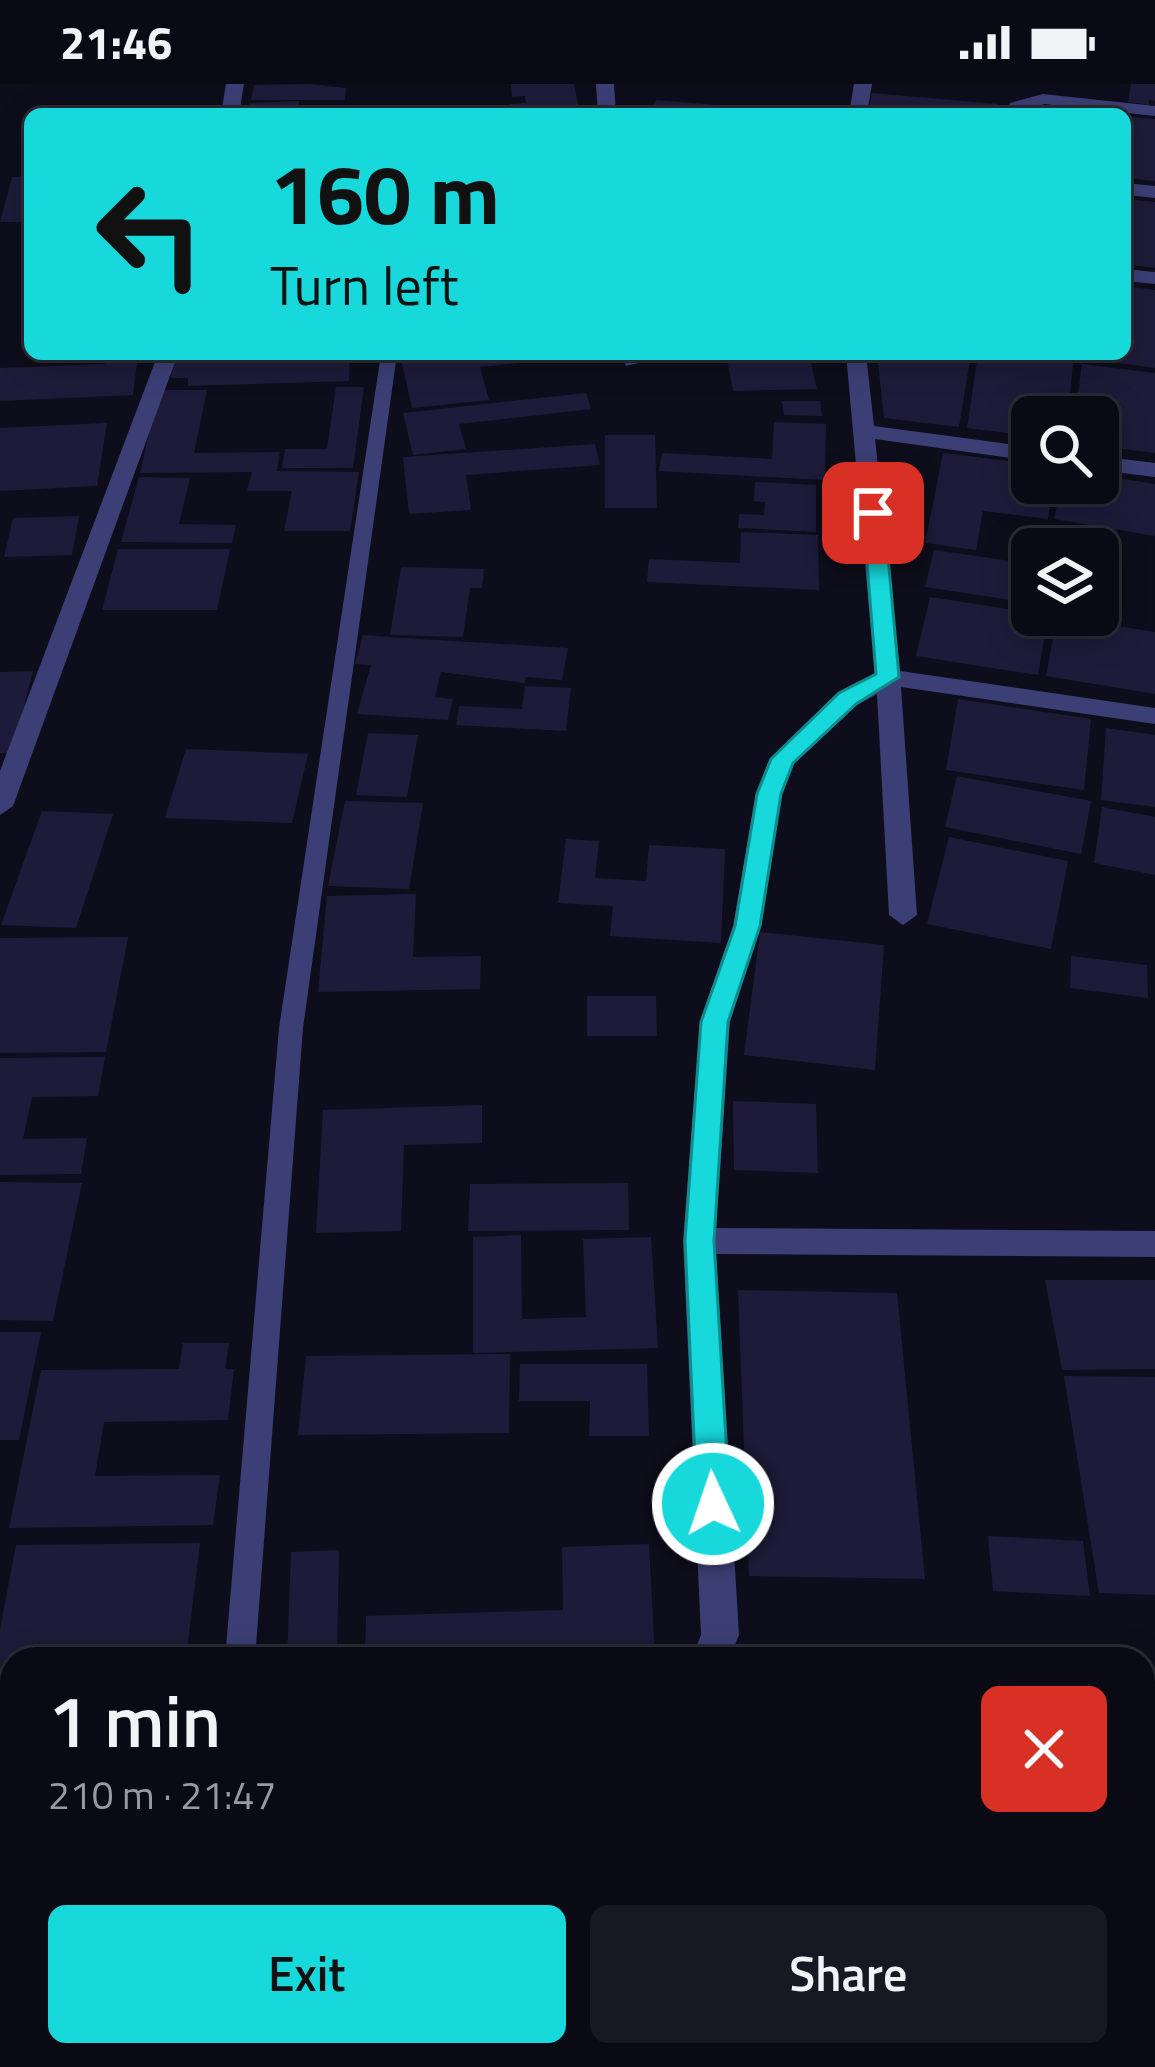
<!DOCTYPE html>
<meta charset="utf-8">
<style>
body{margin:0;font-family:"Titillium Web",sans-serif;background:#181822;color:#f1f3f6;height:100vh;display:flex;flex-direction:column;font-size:45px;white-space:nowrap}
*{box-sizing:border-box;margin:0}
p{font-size:39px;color:#999aa0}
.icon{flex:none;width:66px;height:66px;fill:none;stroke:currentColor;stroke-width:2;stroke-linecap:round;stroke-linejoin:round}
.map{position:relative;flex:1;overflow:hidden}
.sheet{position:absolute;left:0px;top:1563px;width:1155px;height:420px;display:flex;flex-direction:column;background:#0a0a14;border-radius:36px 36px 0 0;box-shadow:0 6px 30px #0003,0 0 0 3px #2a2b34}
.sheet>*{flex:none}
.top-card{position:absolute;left:24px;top:24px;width:1107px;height:252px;border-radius:18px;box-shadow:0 6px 30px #0003,0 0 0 3px #2a2b34;background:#17d9db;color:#111;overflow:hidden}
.buttons{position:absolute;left:1011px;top:312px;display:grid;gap:24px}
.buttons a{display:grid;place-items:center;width:108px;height:108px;border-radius:18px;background:#0a0a14;box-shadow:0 6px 30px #0003,0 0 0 3px #2a2b34;font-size:60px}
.pin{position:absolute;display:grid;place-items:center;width:102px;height:102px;color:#fff;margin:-51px;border-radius:24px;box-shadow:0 6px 18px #0006}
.me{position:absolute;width:132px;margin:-66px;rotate:357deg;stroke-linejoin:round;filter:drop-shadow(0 0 9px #0008)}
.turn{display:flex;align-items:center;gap:42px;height:252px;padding:0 48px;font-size:54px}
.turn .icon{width:156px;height:156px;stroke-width:2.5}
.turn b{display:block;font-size:84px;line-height:102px}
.round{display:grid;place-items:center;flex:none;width:126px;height:126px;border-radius:18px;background:#181822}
.head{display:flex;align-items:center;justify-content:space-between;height:204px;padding:0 48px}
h1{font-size:72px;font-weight:600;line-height:90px}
.cta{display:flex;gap:24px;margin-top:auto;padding:24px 48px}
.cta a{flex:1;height:138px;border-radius:18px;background:#17d9db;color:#111;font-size:48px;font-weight:600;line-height:138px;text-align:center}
.cta a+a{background:#181822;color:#f1f3f6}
.status{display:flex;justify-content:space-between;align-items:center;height:84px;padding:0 60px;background:#0a0a14;direction:ltr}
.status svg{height:33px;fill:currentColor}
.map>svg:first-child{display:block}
.building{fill:#1e1b3a}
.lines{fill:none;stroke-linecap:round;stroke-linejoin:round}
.service{fill:#3c3f75;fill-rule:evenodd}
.minor{fill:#3c3f75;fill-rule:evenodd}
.route{fill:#17d9db;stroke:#0f8d8e;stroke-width:3}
</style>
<div class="status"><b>21:46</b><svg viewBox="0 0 49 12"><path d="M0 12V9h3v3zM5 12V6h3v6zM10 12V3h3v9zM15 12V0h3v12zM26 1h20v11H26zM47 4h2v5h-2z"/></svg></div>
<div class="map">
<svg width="1155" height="1983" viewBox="0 0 1155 1983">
<rect width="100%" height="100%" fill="#0e0d1b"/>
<g class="building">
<path d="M310,0L346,4L345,16H251L254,1Z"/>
<path d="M511,0H574L580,30H512L510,20L526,19L525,12L512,13Z"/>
<path d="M1131,0H1155V17L1149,16V21L1128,18Z"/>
<path d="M872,9L998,20L997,30H868Z"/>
<path d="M656,16L741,23L739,30H651Z"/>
<path d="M299,17L298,30H248L249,19Z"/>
<path d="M1125,32L1155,35V97L1125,94Z"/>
<path d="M30,92L26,138H0L12,93Z"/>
<path d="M1125,115L1155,118V184L1125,180Z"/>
<path d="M1125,202L1155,206V284L1083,274V270H1125Z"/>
<path d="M106,270H138L133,311L0,317V284L105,280Z"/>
<path d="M189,270H350L349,297L188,302V294H171L173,277L189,276Z"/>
<path d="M405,270H516L518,279L480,283L489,316L412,324L400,271Z"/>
<path d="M726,270H809L817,305L733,307Z"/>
<path d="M877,270H971L959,343L884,334Z"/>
<path d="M978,270L1073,278L1068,333H1032V352L967,344Z"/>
<path d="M1082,280L1155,289V369L1098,362V333H1075Z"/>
<path d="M336,303H364L353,384H282L285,365H327Z"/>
<path d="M159,306H207L194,369L280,368L277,387L359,388L350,447H284L292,407H247L252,388L140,389Z"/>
<path d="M586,309L591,325L459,340L466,365L413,371L403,329Z"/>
<path d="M782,317H820L822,332L784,331Z"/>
<path d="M774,338L826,340L825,396L659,387L662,369L772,375Z"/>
<path d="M107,339L97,402L0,407V344Z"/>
<path d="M605,351H655L657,424H605Z"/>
<path d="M595,360L600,381L466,391L471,426L409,430L403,373Z"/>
<path d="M943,369L1032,380V399H1053L1048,435L983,427L976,466L925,459Z"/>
<path d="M1098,391L1155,400V452L1054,435L1062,399H1098Z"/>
<path d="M139,393L190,394L179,440L236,441L232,459L121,458Z"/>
<path d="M755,398L816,401V448L738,444L739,430L764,431L765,418L754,417Z"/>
<path d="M79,432L72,471L4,473L13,434Z"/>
<path d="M741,448L818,451L819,506L647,498L649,475L740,479Z"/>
<path d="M118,465H230L217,526H102Z"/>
<path d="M934,466L1032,480V519L925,503Z"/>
<path d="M401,483L484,485L482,504H470L463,553L390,551Z"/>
<path d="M930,513L1048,531L1038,591L916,572Z"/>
<path d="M1057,532L1155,548V610L1046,592Z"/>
<path d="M363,551L389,553L568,564L562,596L526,593L525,599L441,588L435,613L453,615L448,636L357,630L371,581L355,580Z"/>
<path d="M33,587L12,669H0V588Z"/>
<path d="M525,602L571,604L566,647L456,641L459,622L522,625Z"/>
<path d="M958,615L1091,635L1084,706L946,686Z"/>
<path d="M1106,644L1155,651V723L1101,716Z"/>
<path d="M368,649L418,651L407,713L356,711Z"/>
<path d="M186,665L308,670L292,739L165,734Z"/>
<path d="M957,692L1091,717L1081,770L945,743Z"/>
<path d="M345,717L423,719L409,805L328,802Z"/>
<path d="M1102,723L1155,733V791L1094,779Z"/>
<path d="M42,727L113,730L76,844L1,841Z"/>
<path d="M949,753L1068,777L1051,865L927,840Z"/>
<path d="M566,755L599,757L595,794L646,797L649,761L725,765L721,859L610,852L613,822L558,819Z"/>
<path d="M416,810L413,873L481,872L480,905L318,908L327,812Z"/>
<path d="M760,848L884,861L875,986L744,971Z"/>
<path d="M128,853L106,968L0,969V854Z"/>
<path d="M1071,872L1147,881L1148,914L1070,904Z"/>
<path d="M587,912H656L657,952H587Z"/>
<path d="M105,973L98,1012L32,1013L23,1055L87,1054L81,1090L0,1091V974Z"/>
<path d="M733,1017L816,1020L818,1089L734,1086Z"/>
<path d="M482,1021V1059L404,1061L401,1147L316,1149L323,1026Z"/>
<path d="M0,1098L82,1099L53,1237L0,1236Z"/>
<path d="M628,1099L629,1146L468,1147L470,1100Z"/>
<path d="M521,1151L522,1235L586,1233L583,1155L651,1153L658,1264L473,1269V1153Z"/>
<path d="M1045,1196H1155V1285L1062,1286Z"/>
<path d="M738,1206L897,1209L925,1495L749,1492Z"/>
<path d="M0,1248H41L19,1356H0Z"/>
<path d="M183,1259H229L225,1285H234L228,1336L104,1338L95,1392L220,1391L213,1441L9,1444L41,1286L179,1285Z"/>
<path d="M510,1270L509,1349L298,1351L306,1272Z"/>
<path d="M520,1280H647L649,1352H589L590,1317H519Z"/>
<path d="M1064,1292L1155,1293V1511L1099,1509Z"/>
<path d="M988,1452L1083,1457L1090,1512L993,1507Z"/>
<path d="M200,1459L186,1575H12V1622H0V1545L16,1461Z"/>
<path d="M649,1460L655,1575H365L366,1532L563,1526L562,1463Z"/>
<path d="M339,1466L337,1575H287L291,1468Z"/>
<path d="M1143,1786L1155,1787V1983H1060L1059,1971H1143Z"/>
<path d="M527,1971H722L723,1983H527Z"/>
<path d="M744,1971H997L998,1983H744Z"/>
</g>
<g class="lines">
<path class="service" d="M381,270H397L303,944L255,1575H225L279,944Z"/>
<g class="minor">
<path d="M226,0H244L239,30H221Z"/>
<path d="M596,0H614L616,30H598Z"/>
<path d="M854,0H872L867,30H849Z"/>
<path d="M1043,10L1155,22V32L1044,20L1024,30H1006L1010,19Z"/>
<path d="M1125,99L1155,102V114L1125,111Z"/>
<path d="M1125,185L1155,188V200L1125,197Z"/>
<path d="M158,270H178L13,722L0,731V687Z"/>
<path d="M622,270H642L643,278L626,282Z"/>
<path d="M846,270H866L874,342L1032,363V377L875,355L900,587L1155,624V640L901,603L917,831L903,841L889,831L877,610L857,621L794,679L782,710L761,842L730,938L716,1144L1155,1147V1173L716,1170L739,1551L729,1575H691L701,1551L683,1157L700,938L733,842L756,710L770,675L839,609L875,590Z"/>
<path d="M1098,372L1155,379V393L1098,386Z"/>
<path d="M1155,1714V1754L1143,1755V1715Z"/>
<path d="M0,1770L12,1772V1812L0,1810Z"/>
<path d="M12,1814V1854L0,1859V1819Z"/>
</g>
</g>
<path class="route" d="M873,423L884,429L899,593L856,620L793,679L781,710L760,842L728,938L714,1157L730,1420L725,1430L713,1434L702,1430L697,1420L685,1157L701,938L735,842L757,710L771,675L839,609L876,590L863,429Z"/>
</svg>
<div class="buttons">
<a><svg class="icon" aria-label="search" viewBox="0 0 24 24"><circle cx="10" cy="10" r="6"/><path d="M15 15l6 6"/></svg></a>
<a><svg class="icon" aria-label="layers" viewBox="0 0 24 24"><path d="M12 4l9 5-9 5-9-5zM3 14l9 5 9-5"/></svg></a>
</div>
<div class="pin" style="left:873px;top:429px;background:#d93025"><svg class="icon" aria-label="arrive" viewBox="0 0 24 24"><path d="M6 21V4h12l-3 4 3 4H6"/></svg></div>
<svg class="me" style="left:713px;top:1420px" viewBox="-20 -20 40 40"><circle r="17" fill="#17d9db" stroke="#fff" stroke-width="3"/><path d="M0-11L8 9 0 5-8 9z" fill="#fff"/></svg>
<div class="top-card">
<div class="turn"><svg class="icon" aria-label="left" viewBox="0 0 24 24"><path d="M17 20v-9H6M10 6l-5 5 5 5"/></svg><div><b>160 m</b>Turn left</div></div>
</div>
<section class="sheet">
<div class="head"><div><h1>1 min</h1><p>210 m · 21:47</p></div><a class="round" style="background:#d93025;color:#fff"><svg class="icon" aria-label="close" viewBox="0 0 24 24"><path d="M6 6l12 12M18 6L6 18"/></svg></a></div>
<div class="cta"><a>Exit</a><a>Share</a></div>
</section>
</div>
